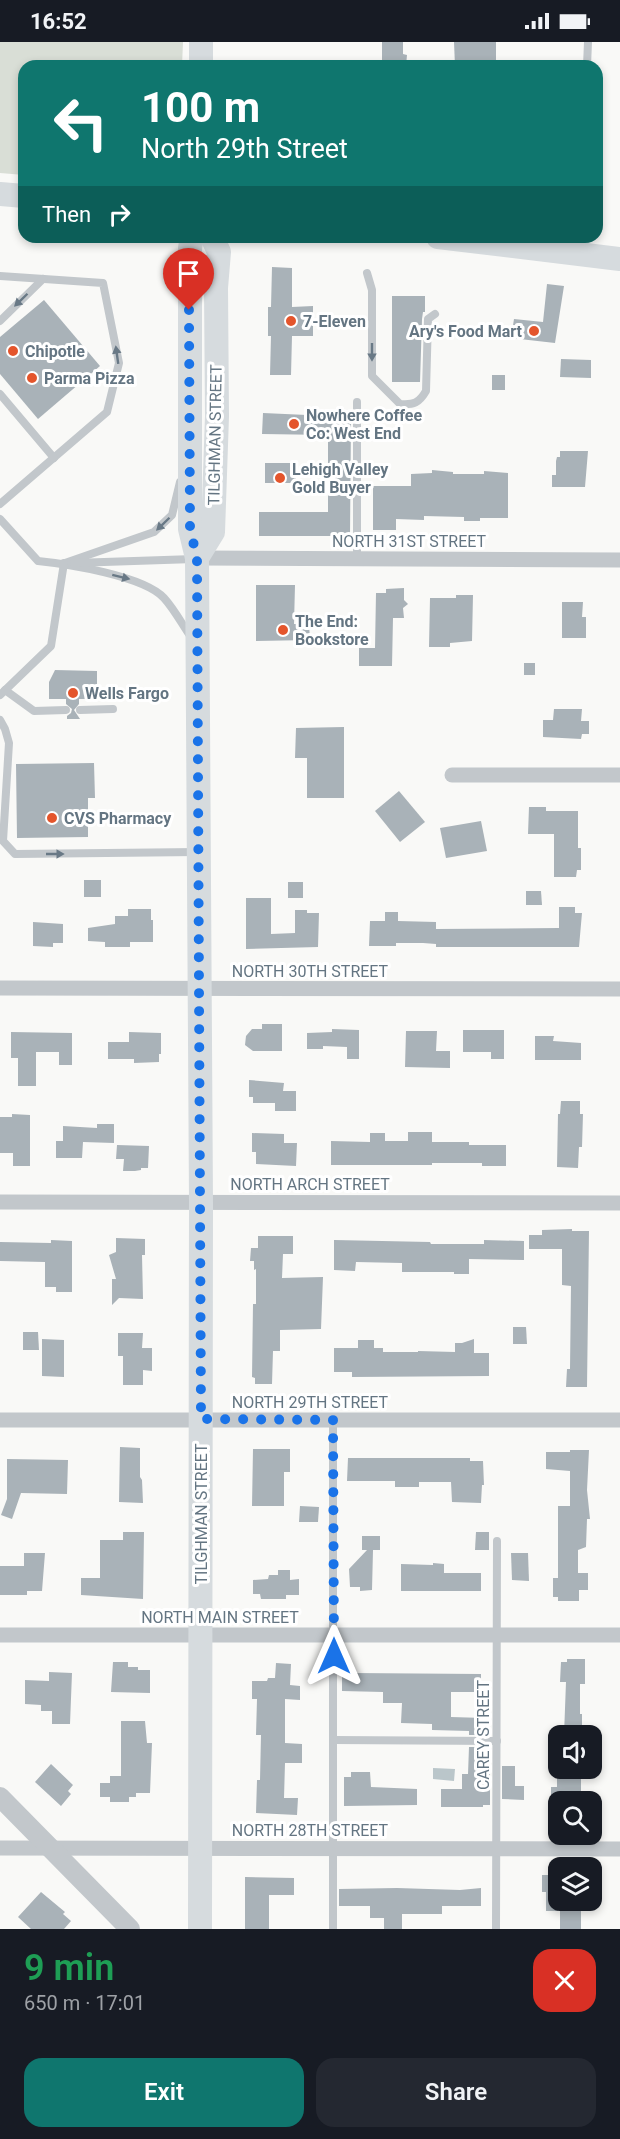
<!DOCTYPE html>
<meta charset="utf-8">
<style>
body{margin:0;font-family:Roboto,sans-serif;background:#242831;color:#f1f3f6;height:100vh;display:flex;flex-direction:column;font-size:22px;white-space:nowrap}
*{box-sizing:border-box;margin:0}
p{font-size:20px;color:#9ea1a6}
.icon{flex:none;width:33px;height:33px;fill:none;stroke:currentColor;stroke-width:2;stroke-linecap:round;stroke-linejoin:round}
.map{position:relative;height:1887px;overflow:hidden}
.side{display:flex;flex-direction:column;background:#171b24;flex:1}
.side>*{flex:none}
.banner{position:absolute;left:18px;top:18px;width:585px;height:183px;border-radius:18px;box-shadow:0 3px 9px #0003;background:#0f766e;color:#fff;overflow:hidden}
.tools{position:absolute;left:548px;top:1683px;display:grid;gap:12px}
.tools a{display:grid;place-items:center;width:54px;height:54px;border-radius:12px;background:#171b24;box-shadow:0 3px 9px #0003;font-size:30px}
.pin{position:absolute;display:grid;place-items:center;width:51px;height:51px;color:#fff;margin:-62px -26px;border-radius:50% 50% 50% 0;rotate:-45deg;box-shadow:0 0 6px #0007}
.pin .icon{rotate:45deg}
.me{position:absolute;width:66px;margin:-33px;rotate:0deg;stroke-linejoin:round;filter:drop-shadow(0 0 4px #0008)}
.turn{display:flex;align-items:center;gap:21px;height:126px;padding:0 24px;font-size:27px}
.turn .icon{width:78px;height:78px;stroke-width:2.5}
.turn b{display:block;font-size:42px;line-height:51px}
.then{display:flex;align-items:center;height:57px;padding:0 24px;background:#0003;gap:12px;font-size:22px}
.round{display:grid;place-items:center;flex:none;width:63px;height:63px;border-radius:18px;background:#242831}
.head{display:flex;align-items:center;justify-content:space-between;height:102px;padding:0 24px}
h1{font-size:36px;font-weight:600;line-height:45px;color:#1e9e55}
.action{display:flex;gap:12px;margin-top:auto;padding:12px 24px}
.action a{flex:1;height:69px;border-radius:18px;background:#0f766e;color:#fff;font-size:24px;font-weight:600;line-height:69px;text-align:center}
.action a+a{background:#242831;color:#f1f3f6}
.status{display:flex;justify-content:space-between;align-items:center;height:42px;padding:0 30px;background:#171b24;direction:ltr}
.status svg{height:16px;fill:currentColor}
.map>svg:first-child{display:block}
.green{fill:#d9ded6}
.water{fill:#bac6ca}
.building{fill:#a9b2b8}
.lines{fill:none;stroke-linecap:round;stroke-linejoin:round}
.service{stroke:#c2c7cb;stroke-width:8}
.minor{stroke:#c2c7cb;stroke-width:15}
.tertiary{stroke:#c2c7cb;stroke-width:20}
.primary{stroke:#d6dbde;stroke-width:24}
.oneway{fill:#697986}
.route{stroke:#1a73e8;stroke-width:10;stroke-dasharray:0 18}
.poi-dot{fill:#e4552c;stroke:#fff;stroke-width:2}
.labels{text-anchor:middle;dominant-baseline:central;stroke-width:6;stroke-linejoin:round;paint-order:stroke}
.poi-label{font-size:16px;font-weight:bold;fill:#647582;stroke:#fff;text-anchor:start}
.street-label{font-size:16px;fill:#647582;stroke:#fff}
</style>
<div class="status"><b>16:52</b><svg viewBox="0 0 49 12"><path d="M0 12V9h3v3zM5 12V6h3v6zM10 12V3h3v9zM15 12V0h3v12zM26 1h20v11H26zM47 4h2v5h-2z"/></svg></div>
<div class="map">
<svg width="620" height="1887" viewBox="0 0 620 1887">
<rect width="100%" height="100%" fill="#f9f9f7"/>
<path class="green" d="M0,0H183L182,24H24V133L0,131Z"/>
<path class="water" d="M433,1726L455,1727L454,1739L433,1737Z"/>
<g class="building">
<path d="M382,0H403V12L407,13L406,24H382Z"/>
<path d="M454,0H496V24H455Z"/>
<path d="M272,225L292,226V265L313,264V294H292L291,333H270L271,294H268V265H271Z"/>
<path d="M547,242L564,244L555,301L511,296L514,277L543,280Z"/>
<path d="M392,254H425V270H423L422,277L420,340H392Z"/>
<path d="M44,258L100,324L38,377L0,332V295Z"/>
<path d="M561,317L591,318V336L560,335Z"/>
<rect x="492" y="333" width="13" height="15"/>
<path d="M263,371L351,375L350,494H259V470H328V393L262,392Z"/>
<path d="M560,409H588L585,445H552V433H556V419L557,415H560Z"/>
<rect x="265" y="421" width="31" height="20"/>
<path d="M432,428L453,430V432H484V429L508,431V476H480V479H464V475L424,474V478L396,477V488H373V444H411V432L432,431Z"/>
<path d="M256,543H295L294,582H309L310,598L256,599Z"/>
<path d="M404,546V558L408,562L403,566L404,576H393L392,624H359V606H375L376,551H386V547Z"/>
<path d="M456,553H473L472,599L450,601V605H429L430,556H456Z"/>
<path d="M562,560H583L582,575H586V596H562Z"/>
<rect x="524" y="621" width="11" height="12"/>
<path d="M55,628L97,629V657H79V662L74,668L80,677H67V674L71,671L72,667L66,662V657H49V640Z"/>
<path d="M554,667H582L581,679H589V692H582L581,697L543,695V678H553Z"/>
<path d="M344,685V756H307V716H295L296,686Z"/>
<path d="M94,721L95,756H88V795L17,796L16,722Z"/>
<path d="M399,749L425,780L400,800L375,769Z"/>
<path d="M529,765H546V769H578V806H581V828H577L576,835H554V792H528Z"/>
<path d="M481,779L487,809L446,816L440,786Z"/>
<rect x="84" y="838" width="17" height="17"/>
<rect x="288" y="840" width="15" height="16"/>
<path d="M526,849H541L542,863H526Z"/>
<path d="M246,856H271V892L295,891V868H307V871H319L318,905L246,907Z"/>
<path d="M559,865H575V871H582L579,905H436V902L423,901H396V904H369L370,879H385V870H398V879L436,880V887L559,886Z"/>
<path d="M128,867H151V878H153V900H130V905H105V900L88,899V886L115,882V874H128Z"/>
<path d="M33,880L63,882V901H53V905L33,904Z"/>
<path d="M262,982H282V1009H253L245,1003L246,994L252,987H262Z"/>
<path d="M332,987L359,988V1017H347V1005L323,1004V1007H307V991L332,990Z"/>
<path d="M463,988H504V1017H491V1010H463Z"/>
<path d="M406,989H437L436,1009H450V1026L405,1025Z"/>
<path d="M11,990L72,991V1023H59V1010H36V1044H18V1016H11Z"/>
<path d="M129,990L161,991V1012H159V1020L134,1021V1017H108V1000H129Z"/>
<path d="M535,994H554L553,999L581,1001V1018H535Z"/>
<path d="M249,1038L284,1041L283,1049H296V1069H275V1061H253V1055H249Z"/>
<path d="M561,1059H580V1072H583L582,1105H579L578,1126L557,1125L558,1072H560Z"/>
<path d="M12,1072L30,1073V1124H13V1111H0V1075H12Z"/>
<path d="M97,1082H114V1101L83,1100L82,1116H56V1099H63V1084L97,1086Z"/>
<path d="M408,1090H432V1100H469V1103H506V1124H482V1121H432V1123H331V1099L370,1100V1091H385V1099H408Z"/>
<path d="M252,1091L284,1092V1101H297L296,1124L256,1122V1110H252Z"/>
<path d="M117,1103L149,1104L148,1126H141V1128L135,1129H123L124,1117H116Z"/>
<path d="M572,1187V1189H589L587,1345H566L567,1327H570L571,1244L562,1243V1207H529V1193H542V1188Z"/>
<path d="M258,1194H293V1212H283L282,1236L323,1235L321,1287L280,1288V1309H273L272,1342H255V1336L252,1335L253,1262H256V1227L254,1228V1219H250L251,1206H258Z"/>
<path d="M116,1196L145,1197V1213H142L143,1257L119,1256L112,1263V1237H116L109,1213L116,1210Z"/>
<path d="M51,1198L72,1199V1250H56V1245H45V1220L0,1219V1200L51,1201Z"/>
<path d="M334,1198L430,1200L431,1202H484V1198L524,1199V1218L469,1217V1232H454V1230H402V1221L356,1220L355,1229L334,1228Z"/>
<path d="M513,1285H526L527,1302H513Z"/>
<path d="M23,1290H38L39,1308H23Z"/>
<path d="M118,1291H143L142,1306H152V1329L143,1328V1343H123V1314H118Z"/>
<path d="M42,1297L64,1298V1335L42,1334Z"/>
<path d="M474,1297V1311H489V1334L352,1335V1330H334V1306H358V1298H374V1306H383V1310H418V1309L455,1310V1301H462Z"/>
<path d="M120,1405L140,1406V1435L142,1438L143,1461L119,1460Z"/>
<path d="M253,1407H290V1430H284V1464H252Z"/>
<path d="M570,1408H589L587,1448L590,1477H587L586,1505L578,1508V1531H588V1548H579V1559H558V1555H553V1536H558V1464H570V1429L546,1427V1410H570Z"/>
<path d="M348,1416H470V1419H483L484,1443H482L481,1461L452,1460L451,1440H419V1445H395V1439H347Z"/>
<path d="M7,1417L68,1418L67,1452L21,1451L12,1477L1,1473L7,1457Z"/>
<path d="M300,1464L319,1465L318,1480H299Z"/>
<path d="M123,1490H144L143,1557L81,1553V1536H100V1498H123Z"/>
<path d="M476,1490H489V1508H475Z"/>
<path d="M362,1494H380V1508H373L372,1548L360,1549V1545H350L349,1527L367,1508H362Z"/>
<path d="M24,1511H45L42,1549H27V1553H0V1524H24Z"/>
<path d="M511,1511H528L529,1539L512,1538Z"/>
<path d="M433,1521L444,1522V1531H481V1549H401V1522L433,1523Z"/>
<path d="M278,1528H290V1538L299,1537V1553H286V1557H261L260,1552H253V1538L268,1537L269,1533H278Z"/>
<path d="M567,1617H585V1642H580V1672H582V1693H564L566,1640H560L561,1620H567Z"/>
<path d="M113,1620H128V1625H138V1628H150V1651L111,1650Z"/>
<path d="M276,1621L291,1622L290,1643L300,1644V1658L285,1657V1701L302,1702V1721H285L284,1756H298L297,1773L256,1771L257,1738H260L261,1693H256L257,1657H252V1639H267L268,1636H275Z"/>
<path d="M49,1630L72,1631L70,1682H52V1669H41V1663L25,1662V1638L49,1639Z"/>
<path d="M352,1631L481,1632V1650H451V1675L484,1676L483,1693H469V1689L432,1688V1682L401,1681L402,1661H383V1650L342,1649V1633H352Z"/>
<path d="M121,1679H145L147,1701H152L150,1751H136V1755H129V1760H110V1755H100V1741H110V1734H121Z"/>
<path d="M469,1705H483V1707H486V1723L490,1724V1763H483V1765H441V1747H462V1732H468Z"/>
<path d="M51,1722L73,1743L68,1749L71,1752L61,1764L35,1740Z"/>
<path d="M502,1724H515V1744H524V1758L502,1757Z"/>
<path d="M557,1726H581V1760H551V1745H557Z"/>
<path d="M351,1730H370L371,1745L417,1747V1763L344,1764V1735H351Z"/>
<path d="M542,1833H556L558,1869H546V1850H542Z"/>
<path d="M245,1835L294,1836V1853H269V1887H245Z"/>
<path d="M397,1846L460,1848L481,1846V1864H442V1872H402V1887H384V1876H370V1864H339V1847Z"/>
<path d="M41,1850L65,1870L63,1872L71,1879L64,1887H31L18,1875Z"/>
<rect x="560" y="1858" width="21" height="29"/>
</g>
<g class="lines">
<g class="service">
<path d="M587,24L588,0"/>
<path d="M367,231L372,248V334L400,362C414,363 419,361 426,349L428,277L435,272"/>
<path d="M0,234L103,241L119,321L107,370L0,462"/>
<path d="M0,279L43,237"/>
<path d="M0,352L54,416"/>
<path d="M357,360V517"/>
<path d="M0,477L38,519C68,522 144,534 164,556C174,567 182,582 191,595"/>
<path d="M65,521L154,490L172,473L180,440"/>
<path d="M74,521L194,517"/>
<path d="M5,648L34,669L66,668"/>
<path d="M0,653L51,604L64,521"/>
<path d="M80,668L113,667"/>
<path d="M0,678L5,687L9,701L3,799L15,812L197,810"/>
<path d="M333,1378V1887"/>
<path d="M334,1698L497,1699"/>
<path d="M496,1887L497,1499"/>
</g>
<g class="minor">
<path d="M197,516L620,518"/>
<path d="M452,733H620"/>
<path d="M0,946L620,947"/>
<path d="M0,1160L620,1161"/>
<path d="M0,1378H620"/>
<path d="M0,1593H620"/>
<path d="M0,1806L620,1807"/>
</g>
<path class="tertiary" d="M0,1755L130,1887"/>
<g class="primary">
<path d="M201,24V0"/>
<path d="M0,152L24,154"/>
<path d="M192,195L190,206V487L197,516L201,1160L200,1887"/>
<path d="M438,195L620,217"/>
<path d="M197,516L213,490L217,374L216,246L219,210L212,195"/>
</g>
</g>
<defs><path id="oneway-solid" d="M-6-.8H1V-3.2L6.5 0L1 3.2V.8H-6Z" transform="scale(1.5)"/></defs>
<g class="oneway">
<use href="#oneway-solid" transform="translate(21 258) rotate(136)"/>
<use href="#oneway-solid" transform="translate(372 310) rotate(90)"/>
<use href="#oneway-solid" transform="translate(117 313) rotate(-98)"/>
<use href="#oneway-solid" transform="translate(163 482) rotate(136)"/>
<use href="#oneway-solid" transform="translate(121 535) rotate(14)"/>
<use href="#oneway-solid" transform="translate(55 812)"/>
</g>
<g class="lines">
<path class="route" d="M189,268L190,487L197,516L201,1377L333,1378L334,1614"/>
</g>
<g class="poi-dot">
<circle cx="291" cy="279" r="6"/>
<circle cx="534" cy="289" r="6"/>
<circle cx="13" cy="309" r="6"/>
<circle cx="32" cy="336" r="6"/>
<circle cx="294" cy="382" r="6"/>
<circle cx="280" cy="436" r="6"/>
<circle cx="283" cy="588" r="6"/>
<circle cx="73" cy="651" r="6"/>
<circle cx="52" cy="776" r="6"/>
</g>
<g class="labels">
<g class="poi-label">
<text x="303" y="279">7-Eleven</text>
<text x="522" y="289" text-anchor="end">Ary's Food Mart</text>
<text x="25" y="309">Chipotle</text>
<text x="44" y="336">Parma Pizza</text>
<text x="306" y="373">Nowhere Coffee<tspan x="306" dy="18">Co: West End</tspan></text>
<text x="292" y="427">Lehigh Valley<tspan x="292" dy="18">Gold Buyer</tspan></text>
<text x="295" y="579">The End:<tspan x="295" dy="18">Bookstore</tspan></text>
<text x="85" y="651">Wells Fargo</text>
<text x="64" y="776">CVS Pharmacy</text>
</g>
<g class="street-label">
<text transform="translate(215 393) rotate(-89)">TILGHMAN STREET</text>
<text x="409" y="499">NORTH 31ST STREET</text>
<text x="310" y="929">NORTH 30TH STREET</text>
<text x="310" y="1142">NORTH ARCH STREET</text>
<text x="310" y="1360">NORTH 29TH STREET</text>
<text transform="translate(201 1472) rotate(-90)">TILGHMAN STREET</text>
<text x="220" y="1575">NORTH MAIN STREET</text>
<text transform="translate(483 1693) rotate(-90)">CAREY STREET</text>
<text x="310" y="1788">NORTH 28TH STREET</text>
</g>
</g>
</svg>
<div class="tools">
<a><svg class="icon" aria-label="sound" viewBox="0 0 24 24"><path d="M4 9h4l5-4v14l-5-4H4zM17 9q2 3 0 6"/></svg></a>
<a><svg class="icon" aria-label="search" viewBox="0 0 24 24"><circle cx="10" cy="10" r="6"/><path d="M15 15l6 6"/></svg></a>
<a><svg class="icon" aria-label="layers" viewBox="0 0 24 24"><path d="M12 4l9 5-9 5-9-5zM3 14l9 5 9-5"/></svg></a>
</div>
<div class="pin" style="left:189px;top:268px;background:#d93025"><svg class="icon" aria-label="arrive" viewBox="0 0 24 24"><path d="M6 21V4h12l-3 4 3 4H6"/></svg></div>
<svg class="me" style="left:334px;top:1614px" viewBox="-20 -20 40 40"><path d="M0-17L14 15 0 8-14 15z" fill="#1a73e8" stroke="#fff" stroke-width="4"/></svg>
<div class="banner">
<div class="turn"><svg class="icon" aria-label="left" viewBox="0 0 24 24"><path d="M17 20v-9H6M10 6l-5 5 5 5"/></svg><div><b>100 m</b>North 29th Street</div></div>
<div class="then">Then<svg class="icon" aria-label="right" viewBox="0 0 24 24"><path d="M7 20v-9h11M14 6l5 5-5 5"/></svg></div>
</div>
</div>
<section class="side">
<div class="head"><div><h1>9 min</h1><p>650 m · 17:01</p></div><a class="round" style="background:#d93025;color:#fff"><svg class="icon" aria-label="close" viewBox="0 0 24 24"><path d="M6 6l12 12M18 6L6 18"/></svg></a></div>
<div class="action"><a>Exit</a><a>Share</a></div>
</section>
